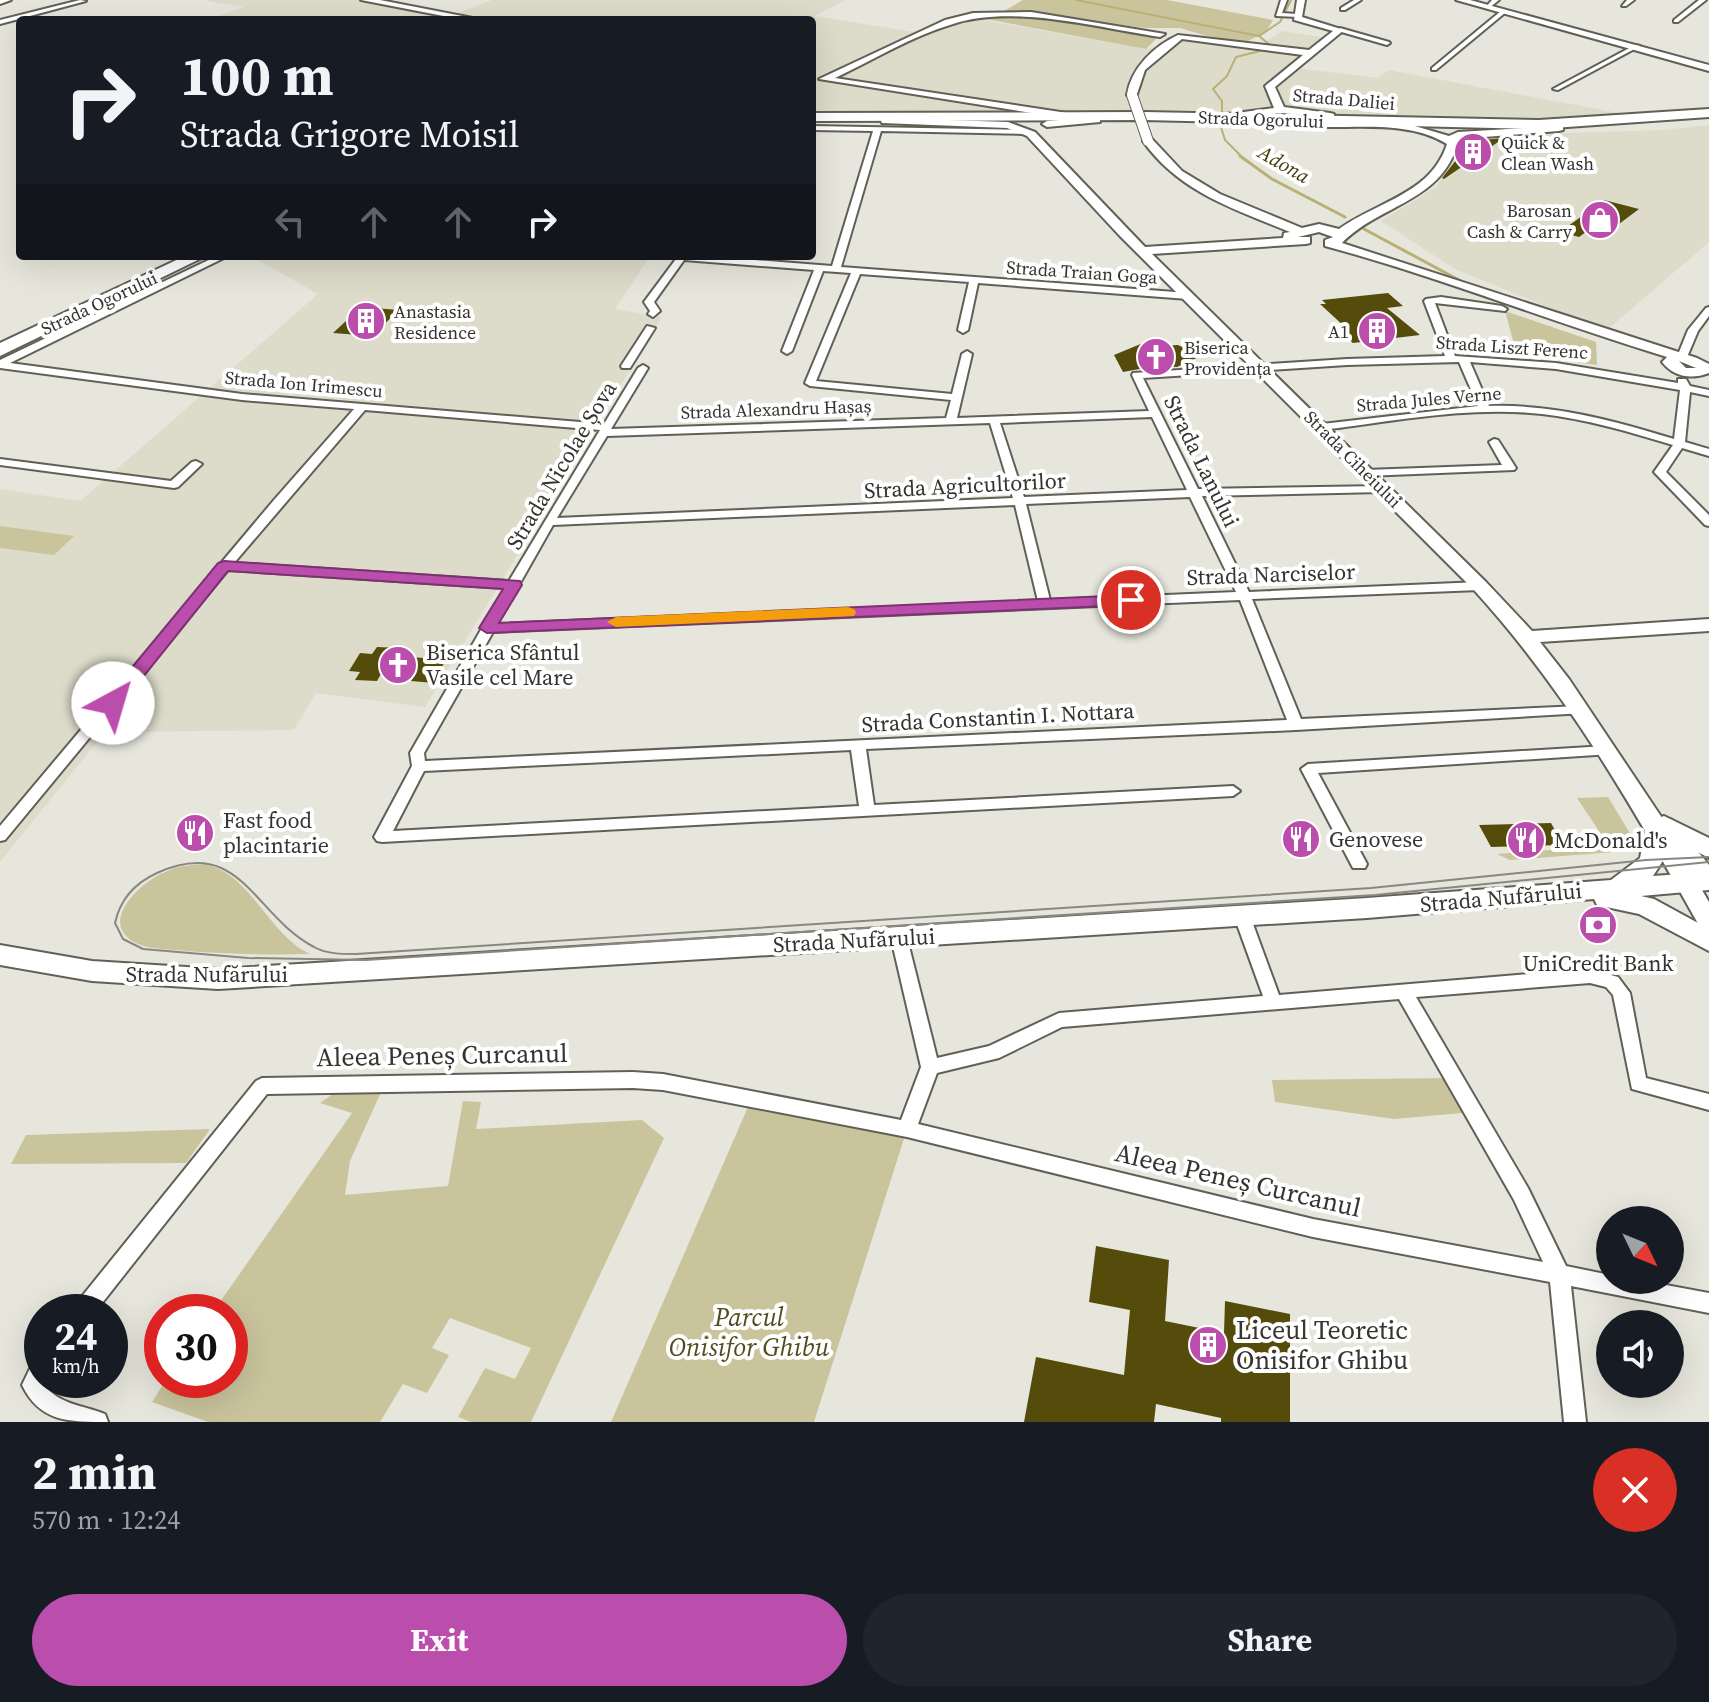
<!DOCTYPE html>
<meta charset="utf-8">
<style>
body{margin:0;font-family:"Source Serif 4",serif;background:#20242c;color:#f1f3f6;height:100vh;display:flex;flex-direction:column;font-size:30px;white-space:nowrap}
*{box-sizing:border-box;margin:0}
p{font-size:26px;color:#9ea1a6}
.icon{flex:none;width:44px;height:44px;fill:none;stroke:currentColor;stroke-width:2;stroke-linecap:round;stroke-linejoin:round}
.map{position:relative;height:1422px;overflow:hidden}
.details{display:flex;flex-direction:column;background:#171b24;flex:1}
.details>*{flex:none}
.top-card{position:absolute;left:16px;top:16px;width:800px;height:244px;border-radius:8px;box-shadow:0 8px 32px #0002;background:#171b24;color:#f1f3f6;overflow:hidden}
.needle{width:52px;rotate:133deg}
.fabs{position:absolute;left:1596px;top:1206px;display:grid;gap:16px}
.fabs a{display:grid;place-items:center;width:88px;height:88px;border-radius:50%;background:#171b24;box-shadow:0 8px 32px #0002;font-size:40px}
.speed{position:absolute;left:24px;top:1294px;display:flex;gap:16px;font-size:40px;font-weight:700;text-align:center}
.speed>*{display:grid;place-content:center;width:104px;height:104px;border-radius:50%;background:#171b24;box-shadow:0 8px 32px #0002;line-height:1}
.speed small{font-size:20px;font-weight:400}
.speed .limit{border:12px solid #d22;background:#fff;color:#111}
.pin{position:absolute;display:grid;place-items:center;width:68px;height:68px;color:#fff;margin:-34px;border:4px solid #fff;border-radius:50%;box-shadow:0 2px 8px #0007}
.me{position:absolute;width:88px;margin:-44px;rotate:39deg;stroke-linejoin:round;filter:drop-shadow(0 0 6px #0008)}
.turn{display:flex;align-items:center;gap:28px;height:168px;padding:0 32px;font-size:36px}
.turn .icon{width:104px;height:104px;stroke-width:2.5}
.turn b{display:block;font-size:56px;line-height:68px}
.lanes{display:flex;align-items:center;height:76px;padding:0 32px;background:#0003;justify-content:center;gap:40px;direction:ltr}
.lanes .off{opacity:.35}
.round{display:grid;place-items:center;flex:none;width:84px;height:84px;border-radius:42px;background:#20242c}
.overview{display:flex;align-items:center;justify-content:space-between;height:136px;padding:0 32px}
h1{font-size:48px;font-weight:700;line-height:60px}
.action{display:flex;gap:16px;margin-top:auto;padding:16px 32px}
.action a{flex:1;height:92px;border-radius:48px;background:#bb4ead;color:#fff;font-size:32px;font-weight:700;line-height:92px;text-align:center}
.action a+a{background:#20242c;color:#f1f3f6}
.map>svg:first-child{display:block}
.built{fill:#dddbca}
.green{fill:#c9c49c}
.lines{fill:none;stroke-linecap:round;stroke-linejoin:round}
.stream-far1{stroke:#b9b074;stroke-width:2}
.stream{stroke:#b9b074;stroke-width:3}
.building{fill:#554c0c}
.street-casing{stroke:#616057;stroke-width:4}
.secondary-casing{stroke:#616057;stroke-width:4}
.primary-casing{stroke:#616057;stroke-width:4}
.highway-casing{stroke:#616057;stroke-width:4}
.street{fill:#fff;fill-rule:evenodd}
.secondary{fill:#fff;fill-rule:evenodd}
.primary{fill:#fff;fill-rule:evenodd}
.highway{fill:#fff;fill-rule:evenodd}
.tram{stroke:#888780;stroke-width:2}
.secondary-bridge-casing{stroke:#616057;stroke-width:12;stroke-linecap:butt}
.secondary-bridge{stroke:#fff;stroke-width:10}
.route{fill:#bb4ead;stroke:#7a3370;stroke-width:2}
.slow{fill:#f59e0b}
.labels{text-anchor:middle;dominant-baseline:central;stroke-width:8;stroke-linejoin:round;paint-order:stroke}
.far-street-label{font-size:18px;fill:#353430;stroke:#fff}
.far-poi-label{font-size:18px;fill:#353430;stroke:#fff;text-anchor:start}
.far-water-label{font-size:20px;font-style:italic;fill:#423c0b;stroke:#fff}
.street-label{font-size:22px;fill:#353430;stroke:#fff}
.poi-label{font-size:22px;fill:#353430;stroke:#fff;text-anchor:start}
.near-street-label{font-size:26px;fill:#353430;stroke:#fff}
.near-park-label{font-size:26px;font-style:italic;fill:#524b1d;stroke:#fff}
.near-poi-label{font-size:26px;fill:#353430;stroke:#fff;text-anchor:start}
</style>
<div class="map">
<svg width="1709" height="1422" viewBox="0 0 1709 1422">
<rect width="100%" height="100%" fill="#e7e6dc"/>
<g class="built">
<path d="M210,0H374L456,14L492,0H845L815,16L914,32L955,15L1146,49L1186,40L1255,49L1282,31L1334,39L1297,68L1378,78L1389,70L1640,117L1531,122L1237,113L812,116V20H205L245,7L205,1Z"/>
<path d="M1709,125V242L1606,331L1455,269L1381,221L1436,187L1465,140L1471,136L1664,130Z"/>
<path d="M251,256H650L615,309L662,317L425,707L316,693L294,730L105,732L0,862V489L80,501L318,294Z"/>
</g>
<g class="green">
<path d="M1023,0H1167L1273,20L1266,32L1246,42L1207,36L1180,28H1145L1004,11Z"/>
<path d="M1025,17L1146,32L1156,39L1146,49L980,18Z"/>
<path d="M1505,311L1596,342L1597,365L1517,355Z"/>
<path d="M0,526L74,536L54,555L0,548Z"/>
<path d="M1608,797L1640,850L1510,860L1497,854L1590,847L1603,837L1577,798Z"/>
<path d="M205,864C251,874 268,934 310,954C268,955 228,954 186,951C171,949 152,950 138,944C96,925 138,884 163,873C177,866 189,865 205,864Z"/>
<path d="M1454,1078L1474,1112L1394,1119L1275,1102L1272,1080Z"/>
<path d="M382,1090L350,1161L345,1195L448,1186L463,1101L481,1102L476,1129L642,1120L664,1138L531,1422H471L458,1417L485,1368L515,1379L531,1348L450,1318L432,1348L449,1355L427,1393L403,1384L380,1422H208L152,1402L166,1380H230V1312H213L352,1113L320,1103L334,1093Z"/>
<path d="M751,1100L907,1129L814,1422H611Z"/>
<path d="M210,1129L186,1163L11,1164L26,1135Z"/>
</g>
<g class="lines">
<g class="stream-far1">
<path d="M1076,0L1259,36"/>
<path d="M1270,45L1259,36L1280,22L1291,0"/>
<path d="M1222,111V101L1213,89L1227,76L1236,57L1264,50"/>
<path d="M1221,127L1225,140L1243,158"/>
</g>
<g class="stream">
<path d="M1240,156L1272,179L1345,217"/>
<path d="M1364,229L1459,280"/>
</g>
</g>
<g class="building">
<path d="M1504,138L1444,179L1442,178L1471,141Z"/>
<path d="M1604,200L1639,209L1603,236L1586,232L1579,237L1560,232Z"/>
<path d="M1388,293L1403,306L1387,308L1420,335L1353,343L1336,329L1346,328L1320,304H1326L1322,300Z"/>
<path d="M361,307L399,310L372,336L333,333Z"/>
<path d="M1143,343L1158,346L1178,345L1201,356L1177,367L1156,366L1123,372L1114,355Z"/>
<path d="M377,647L401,648L396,656L424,658L427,651L449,653L434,683L411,681L414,676L381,674L377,681L355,680L360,672L349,671L360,653L372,654Z"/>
<path d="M1551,823L1563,845L1491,847L1479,825Z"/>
<path d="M1096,1246L1169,1260L1165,1321L1224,1333L1225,1301L1290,1314V1422H1221V1418L1156,1404L1154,1422H1024L1036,1357L1124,1375L1130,1310L1089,1302Z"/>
</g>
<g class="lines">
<g class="street-casing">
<g id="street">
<path d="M0,0H11L0,4Z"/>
<path d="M80,0L86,1L0,24V20Z"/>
<path d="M1281,0H1287L1282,13L1297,14L1299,17L1276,16Z"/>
<path d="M1354,0H1361L1345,10H1341V8Z"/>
<path d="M1492,0H1499L1489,8H1485Z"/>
<path d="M1627,0H1634L1626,6H1622Z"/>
<path d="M1699,0H1706L1678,22H1674V20Z"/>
<path d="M1501,11L1506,12L1436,70H1432V68Z"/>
<path d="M1340,28L1389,42L1390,43L1387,45L1338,31Z"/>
<path d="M1635,45L1640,46L1558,90L1553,89Z"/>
<path d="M812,126L1027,130L1031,132L1027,134L881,131L841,267L1188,293L1193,296L1188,299L978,283L968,330L963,333L958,330L969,282L860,274L816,381L952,394L962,354L967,351L972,354L957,418L1149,411L1132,375L1133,373L1347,359L1445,356L1424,301L1426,299L1441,297L1502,306L1507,309L1505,311L1435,303L1455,356L1556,363L1678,383V379H1686L1690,386L1709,390V396L1690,392L1685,442L1709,449V456L1682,448L1666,472L1709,515V526L1705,525L1654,472L1673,445C1630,432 1586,419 1542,414C1468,406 1395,421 1322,430L1317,427L1322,424L1478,406L1459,362L1347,365L1143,378L1198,489L1383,486L1389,489L1383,492L1202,496L1249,592L1480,582L1486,586L1480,590L1252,599L1301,719L1580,706L1585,707L1587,710L1585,713L1296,730L866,749L874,805L1233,786L1240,791L1233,796L382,842L377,841L374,837L412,766L410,753L505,588L228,570L5,840L0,841V826L274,500L354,409L242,400L0,368V360L217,256H228L10,363L242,394L604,424L638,368L643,365L648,368L611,429L946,418L951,400L810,386L805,383L851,273L823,271L792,351L787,354L782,351L814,270L684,260L654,302L660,311L653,317L648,314L650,311L644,302L676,259L663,256H702L832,266L873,131L812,130ZM1470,362L1556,369L1680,390L1674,439C1613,420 1553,404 1489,406ZM365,410L600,430L509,581L234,563ZM1152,417L1187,490L1024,497L1000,423ZM990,423L1013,498L557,518L607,436ZM1190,497L1236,592L1050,600L1026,504ZM1015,505L1038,601L497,624L553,525ZM1240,600L1287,720L425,761L424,753L493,632ZM851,750L859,806L393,831L424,771Z"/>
<path d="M1709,307V316L1698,331L1687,357L1678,359L1677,357L1688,330L1706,308Z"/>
<path d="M647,326L655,328L630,368H622L621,366Z"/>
<path d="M1494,439L1498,440L1516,468L1514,470L1366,476L1360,473L1366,470L1502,465L1489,442Z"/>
<path d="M0,459L171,481L192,462L196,461L202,464L178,487L174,488L0,465Z"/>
<path d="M1606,746L1613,751L1611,754L1318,773L1367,864L1365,868H1353L1301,769L1308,764Z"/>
<path d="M1242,910L1248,912L1250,916L1279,995L1590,969L1618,977L1630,993L1646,1078L1709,1094V1110L1632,1089L1613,995L1606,987L1590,983L1416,997L1528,1188L1566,1266L1610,1275V1280H1639L1709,1293V1313L1571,1286L1586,1422H1564L1550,1282L1313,1237L907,1137L663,1090L633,1088L267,1094L95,1312H72L75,1305L256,1081L262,1078L633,1072L663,1074L901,1120L921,1067L891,938L893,934L899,932L905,934L907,938L937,1058L989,1046L1059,1013L1263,996L1234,916L1236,912ZM1399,999L1514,1200L1543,1262L1313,1219L918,1124L937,1073L999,1058L1062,1027Z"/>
<path d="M42,1356V1380H47L44,1385C60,1405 83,1405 105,1414L108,1422C68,1422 40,1422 22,1385L34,1360Z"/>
</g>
</g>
<g class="secondary-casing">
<g id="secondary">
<path d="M361,0H380L483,20H464Z"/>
<path d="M1297,0H1305L1302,17L1344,30L1275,87L1284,107L1330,113L1334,114V118L1282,113L1236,117V113L1274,108L1265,86L1303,55L1182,39L1145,70L1136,97L1127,95C1131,68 1154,46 1178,35L1309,50L1333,31L1294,20Z"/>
<path d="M1456,0H1470L1709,65V71Z"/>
<path d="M1031,12L1165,34L1160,37C1098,28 1013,4 953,24C912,36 873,60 835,78L1067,113L1068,115L1063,118L819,79L945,20L973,13Z"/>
<path d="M1096,117L1100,118V122L1047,127L1042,124L1047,121Z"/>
<path d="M886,118L1008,122L1035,132L1145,247L1283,238L1284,233L1290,232C1234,209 1179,192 1143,141L1144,139H1152L1182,171L1220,194L1302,228L1319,224L1339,229C1378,201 1431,194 1447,144C1410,121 1360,128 1319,127L1314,124L1315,122L1408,124L1449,136L1458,132L1563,126V130L1559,131L1459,139C1443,203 1381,203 1342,243L1697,358L1709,364V373C1691,380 1674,377 1662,362L1667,357C1552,322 1440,277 1325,246V240L1333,237L1319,232L1298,237H1310V243L1306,244L1152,254L1486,582L1532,631L1709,619V631L1540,642L1569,679L1662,818L1672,820L1709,865V889L1699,885L1709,902V932L1701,929C1634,809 1567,692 1474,590L1119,235L1027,136L1007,128L882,123L881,121ZM1679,361L1696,368H1686Z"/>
</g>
</g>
<g class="primary-casing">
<path id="primary" d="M1664,816L1709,838V858L1669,837L1666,856L1653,876L1709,872V890L1641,896L1654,899L1709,929V951L1639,914L1597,905L1594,899L1367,918L218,989L92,981L0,965V945L92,961L218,969L1367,898L1611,880L1640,858L1647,822Z"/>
</g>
<g class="highway-casing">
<g id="highway">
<path d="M1709,109V117L1539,129L1144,120L812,121V113L1144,112L1539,120Z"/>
<path d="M185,256H206L0,356V343Z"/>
</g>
</g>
<use href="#street" class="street"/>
<use href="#secondary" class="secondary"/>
<use href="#primary" class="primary"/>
<use href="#highway" class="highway"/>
<path class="tram" d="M1709,857L1646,860L1371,888L356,954C342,954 326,954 314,947C252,914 241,835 157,873C135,883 120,900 115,923L123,939L143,949L248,958L366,960L1375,895L1709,862"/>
<g class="secondary-bridge-casing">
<path id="secondary-bridge" d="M1132,95L1148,141"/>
</g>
<use href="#secondary-bridge" class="secondary-bridge"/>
</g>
<path class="route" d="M224,561L520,581L522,585L499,623L1131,595L1139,600L1131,605L487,633L479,628L503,589L228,571L119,707H106L104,703L106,699L218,563Z"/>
<path class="slow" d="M848,607L854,609L856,612L854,616L616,627L607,622L616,617Z"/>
<defs>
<g id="building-disc" transform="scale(2)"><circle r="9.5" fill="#bb4ead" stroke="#fff"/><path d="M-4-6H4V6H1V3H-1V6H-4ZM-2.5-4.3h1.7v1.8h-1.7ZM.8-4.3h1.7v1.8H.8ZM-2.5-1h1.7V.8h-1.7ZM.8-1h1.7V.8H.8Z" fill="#fff"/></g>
<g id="shop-disc" transform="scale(2)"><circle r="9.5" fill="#bb4ead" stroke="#fff"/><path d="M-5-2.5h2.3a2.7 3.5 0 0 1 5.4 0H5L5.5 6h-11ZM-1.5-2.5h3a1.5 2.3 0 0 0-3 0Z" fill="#fff"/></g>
<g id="church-disc" transform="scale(2)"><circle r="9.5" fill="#bb4ead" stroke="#fff"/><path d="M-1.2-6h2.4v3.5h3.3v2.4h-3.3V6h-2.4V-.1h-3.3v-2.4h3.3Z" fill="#fff"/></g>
<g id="restaurant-disc" transform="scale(2)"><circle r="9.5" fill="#bb4ead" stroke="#fff"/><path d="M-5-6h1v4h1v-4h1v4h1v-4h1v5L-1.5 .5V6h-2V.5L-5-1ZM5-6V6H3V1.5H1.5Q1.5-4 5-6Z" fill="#fff"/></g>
<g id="bank-disc" transform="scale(2)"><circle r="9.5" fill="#bb4ead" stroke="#fff"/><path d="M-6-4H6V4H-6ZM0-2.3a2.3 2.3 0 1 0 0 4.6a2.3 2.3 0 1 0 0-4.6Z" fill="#fff"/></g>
</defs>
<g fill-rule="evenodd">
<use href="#building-disc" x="1473" y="152"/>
<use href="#shop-disc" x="1600" y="220"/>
<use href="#building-disc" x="366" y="321"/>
<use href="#building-disc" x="1377" y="331"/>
<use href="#church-disc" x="1156" y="357"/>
<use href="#church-disc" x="398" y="665"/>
<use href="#restaurant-disc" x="195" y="833"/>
<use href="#restaurant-disc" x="1301" y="839"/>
<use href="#restaurant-disc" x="1526" y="840"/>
<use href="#bank-disc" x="1598" y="925"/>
<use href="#building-disc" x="1208" y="1345"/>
</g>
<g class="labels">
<g class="far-street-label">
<text transform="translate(1344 99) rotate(5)">Strada Daliei</text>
<text transform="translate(1261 119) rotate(2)">Strada Ogorului</text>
<text transform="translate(1082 272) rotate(4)">Strada Traian Goga</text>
<text transform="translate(99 303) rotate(-25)">Strada Ogorului</text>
<text transform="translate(1512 347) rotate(4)">Strada Liszt Ferenc</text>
<text transform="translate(304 384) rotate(5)">Strada Ion Irimescu</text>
<text transform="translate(1429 399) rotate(-5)">Strada Jules Verne</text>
<text transform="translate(776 409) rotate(-2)">Strada Alexandru Hașaș</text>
<text transform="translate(1353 459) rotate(45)">Strada Ciheiului</text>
</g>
<g class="far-poi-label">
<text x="1501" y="142">Quick &amp;<tspan x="1501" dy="21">Clean Wash</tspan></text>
<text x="1572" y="210" text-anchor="end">Barosan<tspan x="1572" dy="21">Cash &amp; Carry</tspan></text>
<text x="394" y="311">Anastasia<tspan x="394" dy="21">Residence</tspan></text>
<text x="1349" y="331" text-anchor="end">A1</text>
<text x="1184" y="347">Biserica<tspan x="1184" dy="21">Providența</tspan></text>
</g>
<g class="far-water-label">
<text transform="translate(1284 164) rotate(30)">Adona</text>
</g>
<g class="street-label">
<text transform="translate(1202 461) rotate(64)">Strada Lanului</text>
<text transform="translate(561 465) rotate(-59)">Strada Nicolae Șova</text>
<text transform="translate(965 485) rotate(-3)">Strada Agricultorilor</text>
<text transform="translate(1271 574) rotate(-2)">Strada Narciselor</text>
<text transform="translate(998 717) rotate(-3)">Strada Constantin I. Nottara</text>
<text transform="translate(1501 897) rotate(-5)">Strada Nufărului</text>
<text transform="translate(854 940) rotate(-3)">Strada Nufărului</text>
<text x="207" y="974">Strada Nufărului</text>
</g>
<g class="poi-label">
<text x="426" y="652">Biserica Sfântul<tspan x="426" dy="25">Vasile cel Mare</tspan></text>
<text x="223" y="820">Fast food<tspan x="223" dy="25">placintarie</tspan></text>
<text x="1329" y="839">Genovese</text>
<text x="1554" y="840">McDonald's</text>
<text x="1598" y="963" text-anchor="middle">UniCredit Bank</text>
</g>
<g class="near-street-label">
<text transform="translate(442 1055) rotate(-1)">Aleea Peneș Curcanul</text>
<text transform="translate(1238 1180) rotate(13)">Aleea Peneș Curcanul</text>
</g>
<g class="near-park-label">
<text x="749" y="1317">Parcul<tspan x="749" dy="30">Onisifor Ghibu</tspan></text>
</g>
<g class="near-poi-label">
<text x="1236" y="1330">Liceul Teoretic<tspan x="1236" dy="30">Onisifor Ghibu</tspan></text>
</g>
</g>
</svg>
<div class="fabs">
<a><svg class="needle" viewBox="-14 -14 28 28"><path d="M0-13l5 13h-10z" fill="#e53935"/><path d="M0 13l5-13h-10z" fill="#9ea1a6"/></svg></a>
<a><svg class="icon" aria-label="sound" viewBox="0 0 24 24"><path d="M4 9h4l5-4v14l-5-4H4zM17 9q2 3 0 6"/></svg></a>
</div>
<div class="speed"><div>24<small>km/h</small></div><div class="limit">30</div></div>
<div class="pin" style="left:1131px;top:600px;background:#d93025"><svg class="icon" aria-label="arrive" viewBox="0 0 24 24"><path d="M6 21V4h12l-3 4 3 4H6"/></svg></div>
<svg class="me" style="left:113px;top:703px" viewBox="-20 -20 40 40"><circle r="19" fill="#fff"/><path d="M0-13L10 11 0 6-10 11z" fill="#bb4ead"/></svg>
<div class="top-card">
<div class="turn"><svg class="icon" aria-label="right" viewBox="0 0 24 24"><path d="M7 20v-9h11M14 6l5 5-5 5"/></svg><div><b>100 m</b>Strada Grigore Moisil</div></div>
<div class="lanes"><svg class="icon off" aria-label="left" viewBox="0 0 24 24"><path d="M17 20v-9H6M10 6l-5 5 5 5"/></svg><svg class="icon off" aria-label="ahead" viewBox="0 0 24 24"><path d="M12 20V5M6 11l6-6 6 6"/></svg><svg class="icon off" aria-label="ahead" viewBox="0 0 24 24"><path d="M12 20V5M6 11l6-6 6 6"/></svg><svg class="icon" aria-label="right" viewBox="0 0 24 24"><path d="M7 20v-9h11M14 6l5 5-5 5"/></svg></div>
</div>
</div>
<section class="details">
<div class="overview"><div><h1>2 min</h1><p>570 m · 12:24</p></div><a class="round" style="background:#d93025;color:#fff"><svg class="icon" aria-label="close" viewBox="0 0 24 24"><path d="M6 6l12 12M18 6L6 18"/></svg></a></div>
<div class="action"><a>Exit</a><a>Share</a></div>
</section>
